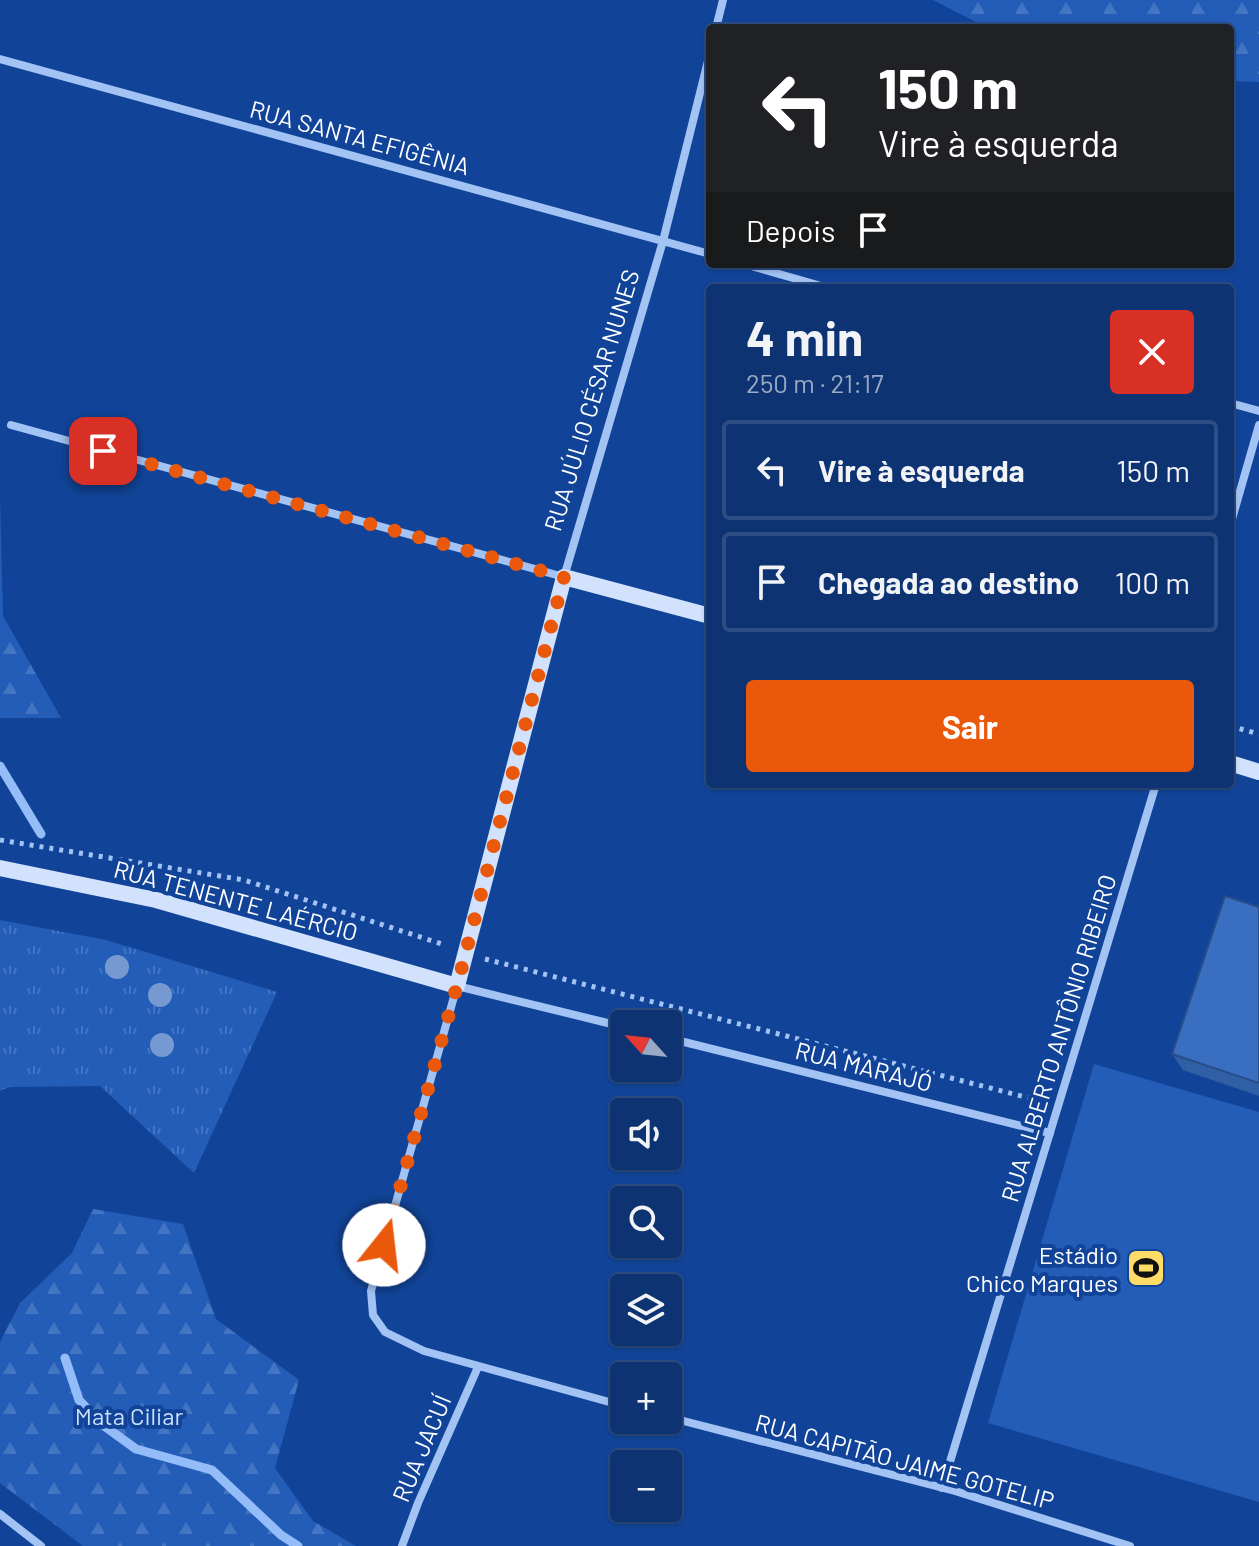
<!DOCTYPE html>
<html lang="pt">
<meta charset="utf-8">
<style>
body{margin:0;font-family:Barlow,sans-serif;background:#163b78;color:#f1f3f6;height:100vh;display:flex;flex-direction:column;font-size:30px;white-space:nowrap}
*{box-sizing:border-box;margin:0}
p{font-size:26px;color:#9aaac4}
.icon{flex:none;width:44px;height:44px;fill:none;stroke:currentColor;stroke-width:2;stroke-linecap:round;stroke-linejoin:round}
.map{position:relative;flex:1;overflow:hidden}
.panel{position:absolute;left:706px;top:284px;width:528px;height:504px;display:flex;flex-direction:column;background:#0d3373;border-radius:8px;box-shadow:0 2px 6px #0004,0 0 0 2px #2d4e85}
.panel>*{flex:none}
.banner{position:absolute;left:706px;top:24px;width:528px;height:244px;border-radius:8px;box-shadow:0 2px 6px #0004,0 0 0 2px #2d4e85;background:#202124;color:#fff;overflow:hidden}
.needle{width:52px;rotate:297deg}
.buttons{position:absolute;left:610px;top:1010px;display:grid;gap:16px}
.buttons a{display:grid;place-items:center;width:72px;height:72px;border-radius:8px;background:#0d3373;box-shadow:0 2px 6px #0004,0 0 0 2px #2d4e85;font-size:40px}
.pin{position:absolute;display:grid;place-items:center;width:68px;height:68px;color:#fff;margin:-34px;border-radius:16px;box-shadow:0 4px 12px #0006}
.me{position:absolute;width:88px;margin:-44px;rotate:16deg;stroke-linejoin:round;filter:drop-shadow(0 0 6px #0008)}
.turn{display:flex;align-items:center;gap:28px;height:168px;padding:0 40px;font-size:36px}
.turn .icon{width:104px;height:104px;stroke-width:2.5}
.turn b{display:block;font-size:56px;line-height:68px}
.then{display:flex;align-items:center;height:76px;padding:0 40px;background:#0003;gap:16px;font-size:30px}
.round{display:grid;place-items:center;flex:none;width:84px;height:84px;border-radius:8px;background:#163b78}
.overview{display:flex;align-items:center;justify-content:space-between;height:136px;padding:0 40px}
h1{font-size:48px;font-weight:700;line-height:60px}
.primary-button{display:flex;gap:16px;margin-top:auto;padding:16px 40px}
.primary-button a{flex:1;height:92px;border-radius:8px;background:#ea580c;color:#fff;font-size:32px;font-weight:700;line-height:92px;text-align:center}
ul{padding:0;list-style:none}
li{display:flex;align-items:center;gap:24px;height:100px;margin:0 16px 12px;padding:0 24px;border:4px solid #2d4e85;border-radius:8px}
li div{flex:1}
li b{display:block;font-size:30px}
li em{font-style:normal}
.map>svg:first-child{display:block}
.grass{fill:url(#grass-tufts)}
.forest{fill:url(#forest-firs)}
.pitch{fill:#235db8}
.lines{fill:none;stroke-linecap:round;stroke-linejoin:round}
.stream{stroke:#94bcf8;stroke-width:9}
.path{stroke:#a2c3f4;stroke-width:5;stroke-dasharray:4 6;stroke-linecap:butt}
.minor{stroke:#a2c3f4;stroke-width:8}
.secondary{stroke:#d2e2fd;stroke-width:16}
.tree{fill:#7799d1}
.wall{fill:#315fa6}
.building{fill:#396ec1;stroke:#284d87;stroke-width:2}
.route{stroke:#ea580c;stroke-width:14;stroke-dasharray:0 25.2}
.labels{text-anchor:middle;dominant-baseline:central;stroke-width:8;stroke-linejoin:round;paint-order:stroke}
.street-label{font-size:24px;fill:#fff;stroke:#149}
.poi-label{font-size:24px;fill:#fff;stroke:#149;text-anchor:end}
.park-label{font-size:24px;fill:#cbdffe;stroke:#149}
</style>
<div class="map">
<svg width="1259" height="1546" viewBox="0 0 1259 1546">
<defs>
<pattern id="grass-tufts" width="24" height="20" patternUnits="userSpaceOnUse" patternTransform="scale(2)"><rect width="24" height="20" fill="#235db8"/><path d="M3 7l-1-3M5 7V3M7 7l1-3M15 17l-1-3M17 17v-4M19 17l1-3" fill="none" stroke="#4475c3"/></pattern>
<pattern id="forest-firs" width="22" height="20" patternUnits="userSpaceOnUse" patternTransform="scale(2)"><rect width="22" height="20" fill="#235db8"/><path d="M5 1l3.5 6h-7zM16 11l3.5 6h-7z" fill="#4475c3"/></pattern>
</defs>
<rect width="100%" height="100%" fill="#149"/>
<path class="grass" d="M0,920L106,940L277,992L194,1173L100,1086L9,1087L0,1091Z"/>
<g class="forest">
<path d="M933,0H1259V82L1230,81V28H988Z"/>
<path d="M0,497L3,616L61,718H0Z"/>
<path d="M93,1209L183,1224L216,1319L299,1380L275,1468L313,1521L356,1546H83L0,1483V1342L20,1303L72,1253Z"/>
</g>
<path class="pitch" d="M1094,1064L1259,1112V1502L988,1423Z"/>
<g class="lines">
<g class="stream">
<path d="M0,766L41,834"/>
<path d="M65,1358L79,1400L103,1425L136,1449L212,1470L281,1535L298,1546"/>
</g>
<g class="path">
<path d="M1230,726L1259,734"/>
<path d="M0,840L244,880L445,945"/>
<path d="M485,959L1041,1101"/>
</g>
<g class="minor">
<path d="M716,28L723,0"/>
<path d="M0,59L710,254"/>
<path d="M744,264L828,288"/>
<path d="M1230,403L1259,411"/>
<path d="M11,425L564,577L663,241L710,53"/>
<path d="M1230,526L1259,425"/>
<path d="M624,1027L457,986L371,1291L373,1315L385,1332L424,1351L624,1406"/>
<path d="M668,1038L1050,1133"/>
<path d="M668,1417L955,1491L1130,1546"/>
<path d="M942,1488L1156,784"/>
<path d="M0,1514L41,1546"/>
<path d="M402,1546L418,1503L478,1367"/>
</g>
<g class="secondary">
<path d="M1230,763L1259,772"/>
<path d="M0,868L156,900L457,986L564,577L710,616"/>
</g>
</g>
<g class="tree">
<circle cx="117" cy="967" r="12"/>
<circle cx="160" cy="995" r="12"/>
<circle cx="162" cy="1045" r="12"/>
</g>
<path class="wall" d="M1259,907V1096L1183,1070L1172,1054Z"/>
<path class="building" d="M1225,896L1259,907V1083L1172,1054Z"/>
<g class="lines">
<path class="route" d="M103,451L564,577L457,986L384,1245"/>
</g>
<defs>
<g id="stadium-square" transform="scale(2)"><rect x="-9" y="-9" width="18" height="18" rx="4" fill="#ffdc66" stroke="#149"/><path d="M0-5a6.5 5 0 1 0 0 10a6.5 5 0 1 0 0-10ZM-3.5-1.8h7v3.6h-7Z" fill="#111"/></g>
</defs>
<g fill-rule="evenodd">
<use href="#stadium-square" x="1146" y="1268"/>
</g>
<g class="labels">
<g class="street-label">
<text transform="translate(360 137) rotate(15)">RUA SANTA EFIGÊNIA</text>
<text transform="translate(591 400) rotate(-73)">RUA JÚLIO CÉSAR NUNES</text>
<text transform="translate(236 900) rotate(15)">RUA TENENTE LAÉRCIO</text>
<text transform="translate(1058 1038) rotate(-73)">RUA ALBERTO ANTÔNIO RIBEIRO</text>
<text transform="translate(864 1066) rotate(14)">RUA MARAJÓ</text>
<text transform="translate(421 1448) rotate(-67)">RUA JACUÍ</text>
<text transform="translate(905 1461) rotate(15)">RUA CAPITÃO JAIME GOTELIP</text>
</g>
<g class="poi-label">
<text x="1118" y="1254">Estádio<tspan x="1118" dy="28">Chico Marques</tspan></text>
</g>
<g class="park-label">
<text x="129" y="1415">Mata Ciliar</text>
</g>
</g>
</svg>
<div class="buttons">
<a><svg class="needle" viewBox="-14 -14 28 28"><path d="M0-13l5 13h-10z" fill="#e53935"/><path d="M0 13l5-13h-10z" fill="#9aaac4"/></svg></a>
<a><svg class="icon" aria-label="sound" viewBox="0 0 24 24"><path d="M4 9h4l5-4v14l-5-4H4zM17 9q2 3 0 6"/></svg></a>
<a><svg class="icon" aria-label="search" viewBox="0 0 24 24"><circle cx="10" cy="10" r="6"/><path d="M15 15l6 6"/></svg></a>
<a><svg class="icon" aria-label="layers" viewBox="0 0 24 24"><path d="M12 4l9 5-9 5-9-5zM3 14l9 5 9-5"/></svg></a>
<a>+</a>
<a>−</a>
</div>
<div class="pin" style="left:103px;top:451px;background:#d93025"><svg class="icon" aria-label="arrive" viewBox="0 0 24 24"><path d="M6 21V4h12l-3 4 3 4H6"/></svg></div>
<svg class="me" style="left:384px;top:1245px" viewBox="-20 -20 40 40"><circle r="19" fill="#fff"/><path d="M0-13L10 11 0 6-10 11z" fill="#ea580c"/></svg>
<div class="banner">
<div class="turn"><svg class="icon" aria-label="left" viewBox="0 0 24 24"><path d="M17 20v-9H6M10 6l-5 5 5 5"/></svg><div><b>150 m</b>Vire à esquerda</div></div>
<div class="then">Depois<svg class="icon" aria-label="arrive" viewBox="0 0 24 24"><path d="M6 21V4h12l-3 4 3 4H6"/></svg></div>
</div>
<section class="panel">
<div class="overview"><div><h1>4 min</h1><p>250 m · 21:17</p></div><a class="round" style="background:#d93025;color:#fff"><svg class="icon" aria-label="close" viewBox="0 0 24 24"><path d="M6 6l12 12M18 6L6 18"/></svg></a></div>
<ul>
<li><svg class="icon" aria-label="left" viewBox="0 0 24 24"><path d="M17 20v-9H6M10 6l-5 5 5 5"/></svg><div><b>Vire à esquerda</b></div><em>150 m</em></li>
<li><svg class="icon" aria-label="arrive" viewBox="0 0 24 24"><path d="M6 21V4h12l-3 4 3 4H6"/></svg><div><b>Chegada ao destino</b></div><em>100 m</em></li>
</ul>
<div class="primary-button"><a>Sair</a></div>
</section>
</div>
